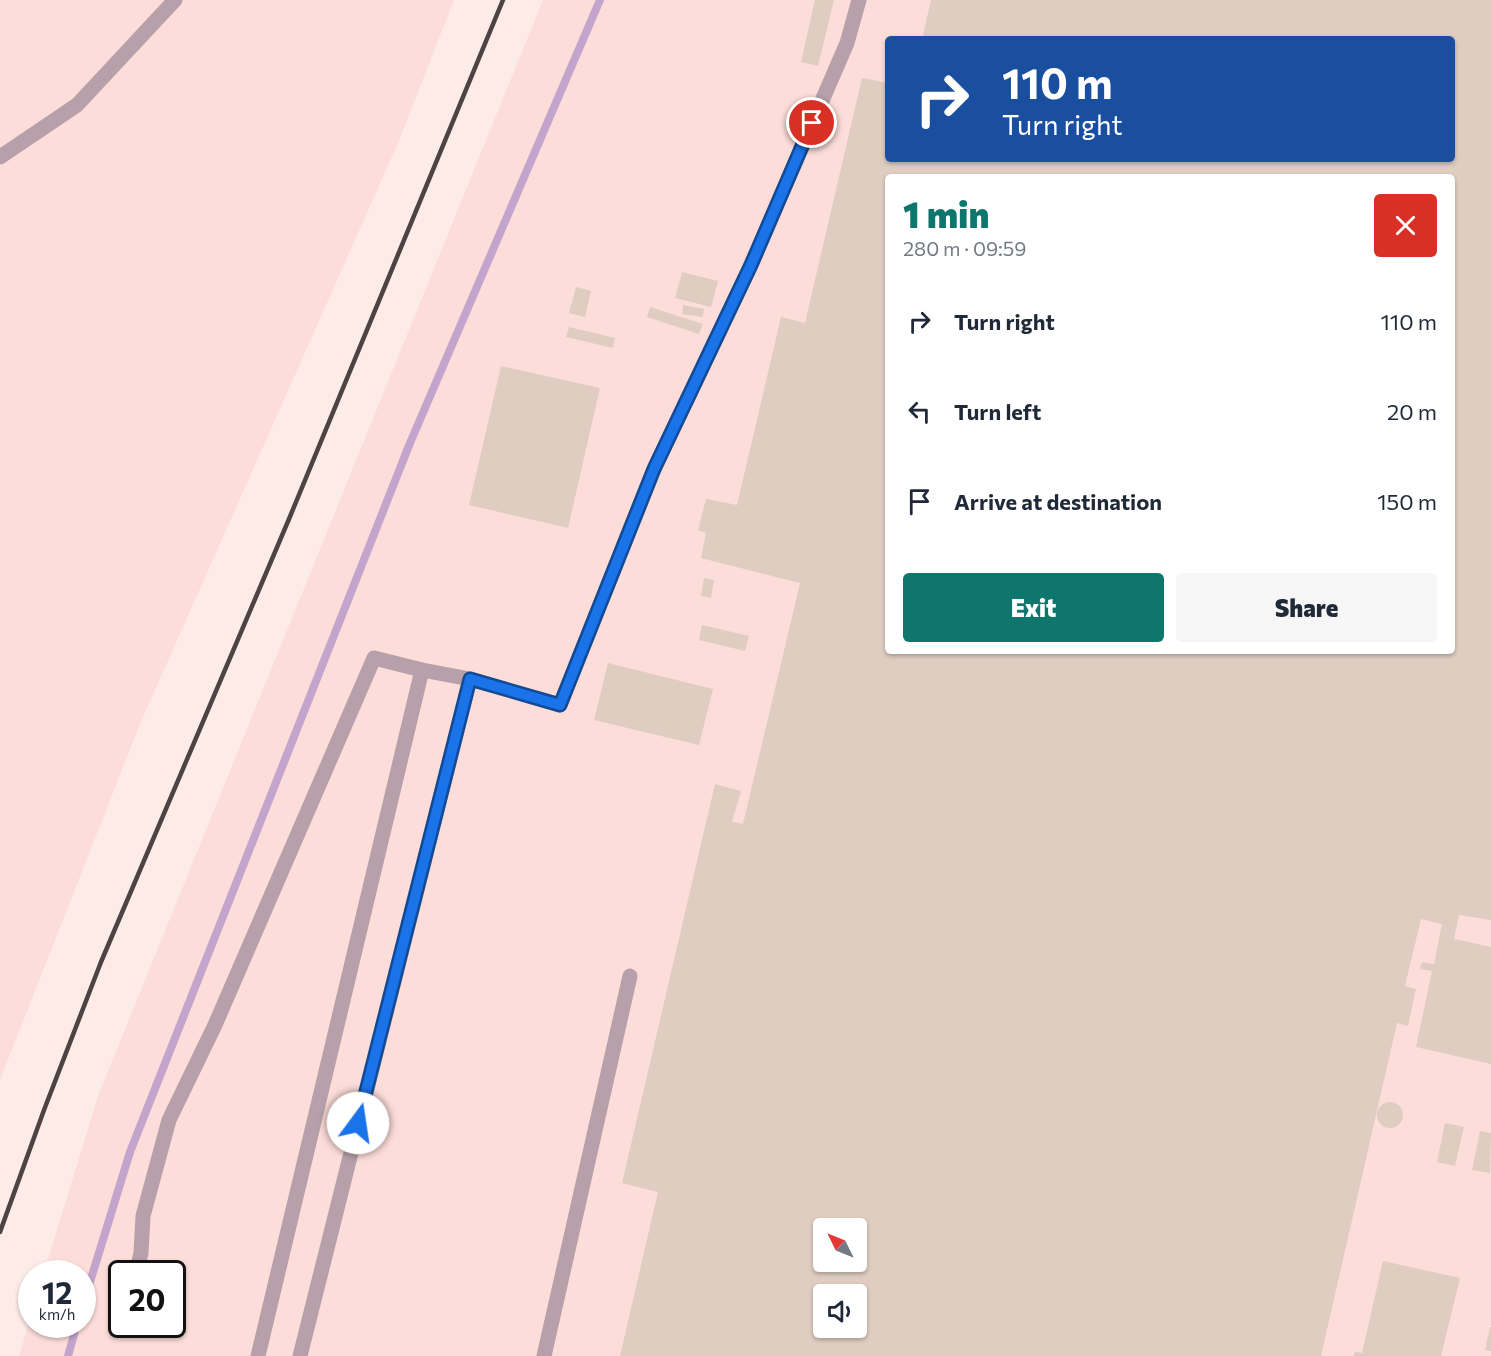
<!DOCTYPE html>
<meta charset="utf-8">
<style>
body{margin:0;font-family:Commissioner,sans-serif;background:#f6f6f7;color:#1f2937;height:100vh;display:flex;flex-direction:column;font-size:22px;white-space:nowrap}
*{box-sizing:border-box;margin:0}
p{font-size:20px;color:#747a83}
.icon{flex:none;width:33px;height:33px;fill:none;stroke:currentColor;stroke-width:2;stroke-linecap:round;stroke-linejoin:round}
.map{position:relative;flex:1;overflow:hidden}
.side{position:absolute;left:885px;top:174px;width:570px;height:480px;display:flex;flex-direction:column;background:#fff;border-radius:6px;box-shadow:0 2px 4px #0004}
.side>*{flex:none}
.guide{position:absolute;left:885px;top:36px;width:570px;height:126px;border-radius:6px;box-shadow:0 2px 4px #0004;background:#1a4fa0;color:#fff;overflow:hidden}
.needle{width:39px;rotate:313deg}
.fabs{position:absolute;left:813px;top:1218px;display:grid;gap:12px}
.fabs a{display:grid;place-items:center;width:54px;height:54px;border-radius:6px;background:#fff;box-shadow:0 2px 4px #0004;font-size:30px}
.speed{position:absolute;left:18px;top:1260px;display:flex;gap:12px;font-size:30px;font-weight:700;text-align:center}
.speed>*{display:grid;place-content:center;width:78px;height:78px;border-radius:50%;background:#fff;box-shadow:0 2px 4px #0004;line-height:1}
.speed small{font-size:15px;font-weight:400}
.speed .limit{border:3px solid #111;border-radius:9px;background:#fff;color:#111}
.pin{position:absolute;display:grid;place-items:center;width:51px;height:51px;color:#fff;margin:-26px;border:3px solid #fff;border-radius:50%;box-shadow:0 2px 6px #0007}
.me{position:absolute;width:66px;margin:-33px;rotate:14deg;stroke-linejoin:round;filter:drop-shadow(0 0 4px #0008)}
.turn{display:flex;align-items:center;gap:21px;height:126px;padding:0 18px;font-size:27px}
.turn .icon{width:78px;height:78px;stroke-width:2.5}
.turn b{display:block;font-size:42px;line-height:51px}
.round{display:grid;place-items:center;flex:none;width:63px;height:63px;border-radius:6px;background:#f6f6f7}
.summary{display:flex;align-items:center;justify-content:space-between;height:102px;padding:0 18px}
h1{font-size:36px;font-weight:800;line-height:45px;color:#0f766e}
.cta{display:flex;gap:12px;margin-top:auto;padding:12px 18px}
.cta a{flex:1;height:69px;border-radius:6px;background:#0f766e;color:#fff;font-size:24px;font-weight:800;line-height:69px;text-align:center}
.cta a+a{background:#f6f6f7;color:#1f2937}
ul{padding:0;list-style:none}
li{display:flex;align-items:center;gap:18px;height:90px;padding:0 18px}
li div{flex:1}
li b{display:block;font-size:22px}
li em{font-style:normal}
.map>svg:first-child{display:block}
.built{fill:#fdddd9;fill-rule:evenodd}
.lines{fill:none;stroke-linecap:round;stroke-linejoin:round}
.stream{stroke:#c2a4cc;stroke-width:8}
.building{fill:#decdc0;fill-rule:evenodd}
.service{stroke:#b7a0a9;stroke-width:15}
.rail{stroke:#4d4342;stroke-width:4.5}
.route-casing{stroke:#114b97;stroke-width:15}
.route{stroke:#1a73e8;stroke-width:10}
</style>
<div class="map">
<svg width="1491" height="1356" viewBox="0 0 1491 1356">
<rect width="100%" height="100%" fill="#fdebe8"/>
<g class="built">
<path d="M0,0H454L398,143L140,724L0,1080Z"/>
<path d="M543,0H1491V1356H19L31,1316L32,1324H82V1274L44,1273L98,1096ZM888,39H1452V159H888ZM888,177H1452V651H888ZM824,1228H856V1262H824ZM122,1274H172V1324H122ZM824,1294H856V1328H824Z"/>
</g>
<g class="lines">
<g class="stream">
<path d="M82,1308L130,1152L410,443L600,0"/>
<path d="M68,1356L77,1324"/>
</g>
</g>
<g class="building">
<path d="M815,0H834L818,66L801,62Z"/>
<path d="M931,0H1491V920L1459,915L1454,939L1491,947V1064L1416,1047L1432,971L1420,969L1422,962L1434,964L1442,924L1421,919L1405,986L1416,989L1408,1026L1397,1023L1321,1356H620L658,1192L622,1183L715,784L741,791L732,822L743,824L800,583L701,558L706,533L698,530L706,499L737,505L781,317L805,323L862,78L888,83V159H1452V39H922ZM888,177H1452V651H888ZM824,1228H856V1262H824ZM824,1294H856V1328H824Z"/>
<path d="M682,272L718,281L711,307L675,298Z"/>
<path d="M576,287L591,291L585,317L569,313Z"/>
<path d="M683,305L704,309L703,317L682,314Z"/>
<path d="M650,307L703,324L699,334L647,317Z"/>
<path d="M569,327L615,338L613,348L566,337Z"/>
<path d="M501,366L600,388L568,528L469,505Z"/>
<path d="M704,578L714,580L711,598L701,596Z"/>
<path d="M702,625L749,636L745,651L699,640Z"/>
<path d="M608,663L713,689L699,745L594,720Z"/>
<circle cx="1390" cy="1115" r="13"/>
<path d="M1445,1123L1464,1127L1455,1166L1437,1162Z"/>
<path d="M1480,1131L1491,1133L1490,1173L1472,1170Z"/>
<path d="M1383,1261L1460,1278L1441,1356H1354L1355,1352L1362,1353Z"/>
<path d="M1490,1327H1491V1351L1485,1350Z"/>
</g>
<g class="lines">
<g class="service">
<path d="M0,157L77,105L175,0"/>
<path d="M136,1274L141,1253L143,1216L169,1120L215,1025L374,658L422,670"/>
<path d="M121,1330L123,1324"/>
<path d="M258,1356L422,670L470,679L560,705L654,469L751,265L847,43L859,0"/>
<path d="M300,1356L470,679"/>
<path d="M544,1356L630,976"/>
</g>
<path class="rail" d="M0,1232L44,1110L101,962L289,519L503,0"/>
</g>
<g class="lines">
<g class="route-casing">
<path id="route" d="M358,1123L470,679L560,705L654,469L751,265L812,123"/>
</g>
<use href="#route" class="route"/>
</g>
</svg>
<div class="fabs">
<a><svg class="needle" viewBox="-14 -14 28 28"><path d="M0-13l5 13h-10z" fill="#e53935"/><path d="M0 13l5-13h-10z" fill="#747a83"/></svg></a>
<a><svg class="icon" aria-label="sound" viewBox="0 0 24 24"><path d="M4 9h4l5-4v14l-5-4H4zM17 9q2 3 0 6"/></svg></a>
</div>
<div class="speed"><div>12<small>km/h</small></div><div class="limit">20</div></div>
<div class="pin" style="left:812px;top:123px;background:#d93025"><svg class="icon" aria-label="arrive" viewBox="0 0 24 24"><path d="M6 21V4h12l-3 4 3 4H6"/></svg></div>
<svg class="me" style="left:358px;top:1123px" viewBox="-20 -20 40 40"><circle r="19" fill="#fff"/><path d="M0-13L10 11 0 6-10 11z" fill="#1a73e8"/></svg>
<div class="guide">
<div class="turn"><svg class="icon" aria-label="right" viewBox="0 0 24 24"><path d="M7 20v-9h11M14 6l5 5-5 5"/></svg><div><b>110 m</b>Turn right</div></div>
</div>
<section class="side">
<div class="summary"><div><h1>1 min</h1><p>280 m · 09:59</p></div><a class="round" style="background:#d93025;color:#fff"><svg class="icon" aria-label="close" viewBox="0 0 24 24"><path d="M6 6l12 12M18 6L6 18"/></svg></a></div>
<ul>
<li><svg class="icon" aria-label="right" viewBox="0 0 24 24"><path d="M7 20v-9h11M14 6l5 5-5 5"/></svg><div><b>Turn right</b></div><em>110 m</em></li>
<li><svg class="icon" aria-label="left" viewBox="0 0 24 24"><path d="M17 20v-9H6M10 6l-5 5 5 5"/></svg><div><b>Turn left</b></div><em>20 m</em></li>
<li><svg class="icon" aria-label="arrive" viewBox="0 0 24 24"><path d="M6 21V4h12l-3 4 3 4H6"/></svg><div><b>Arrive at destination</b></div><em>150 m</em></li>
</ul>
<div class="cta"><a>Exit</a><a>Share</a></div>
</section>
</div>
